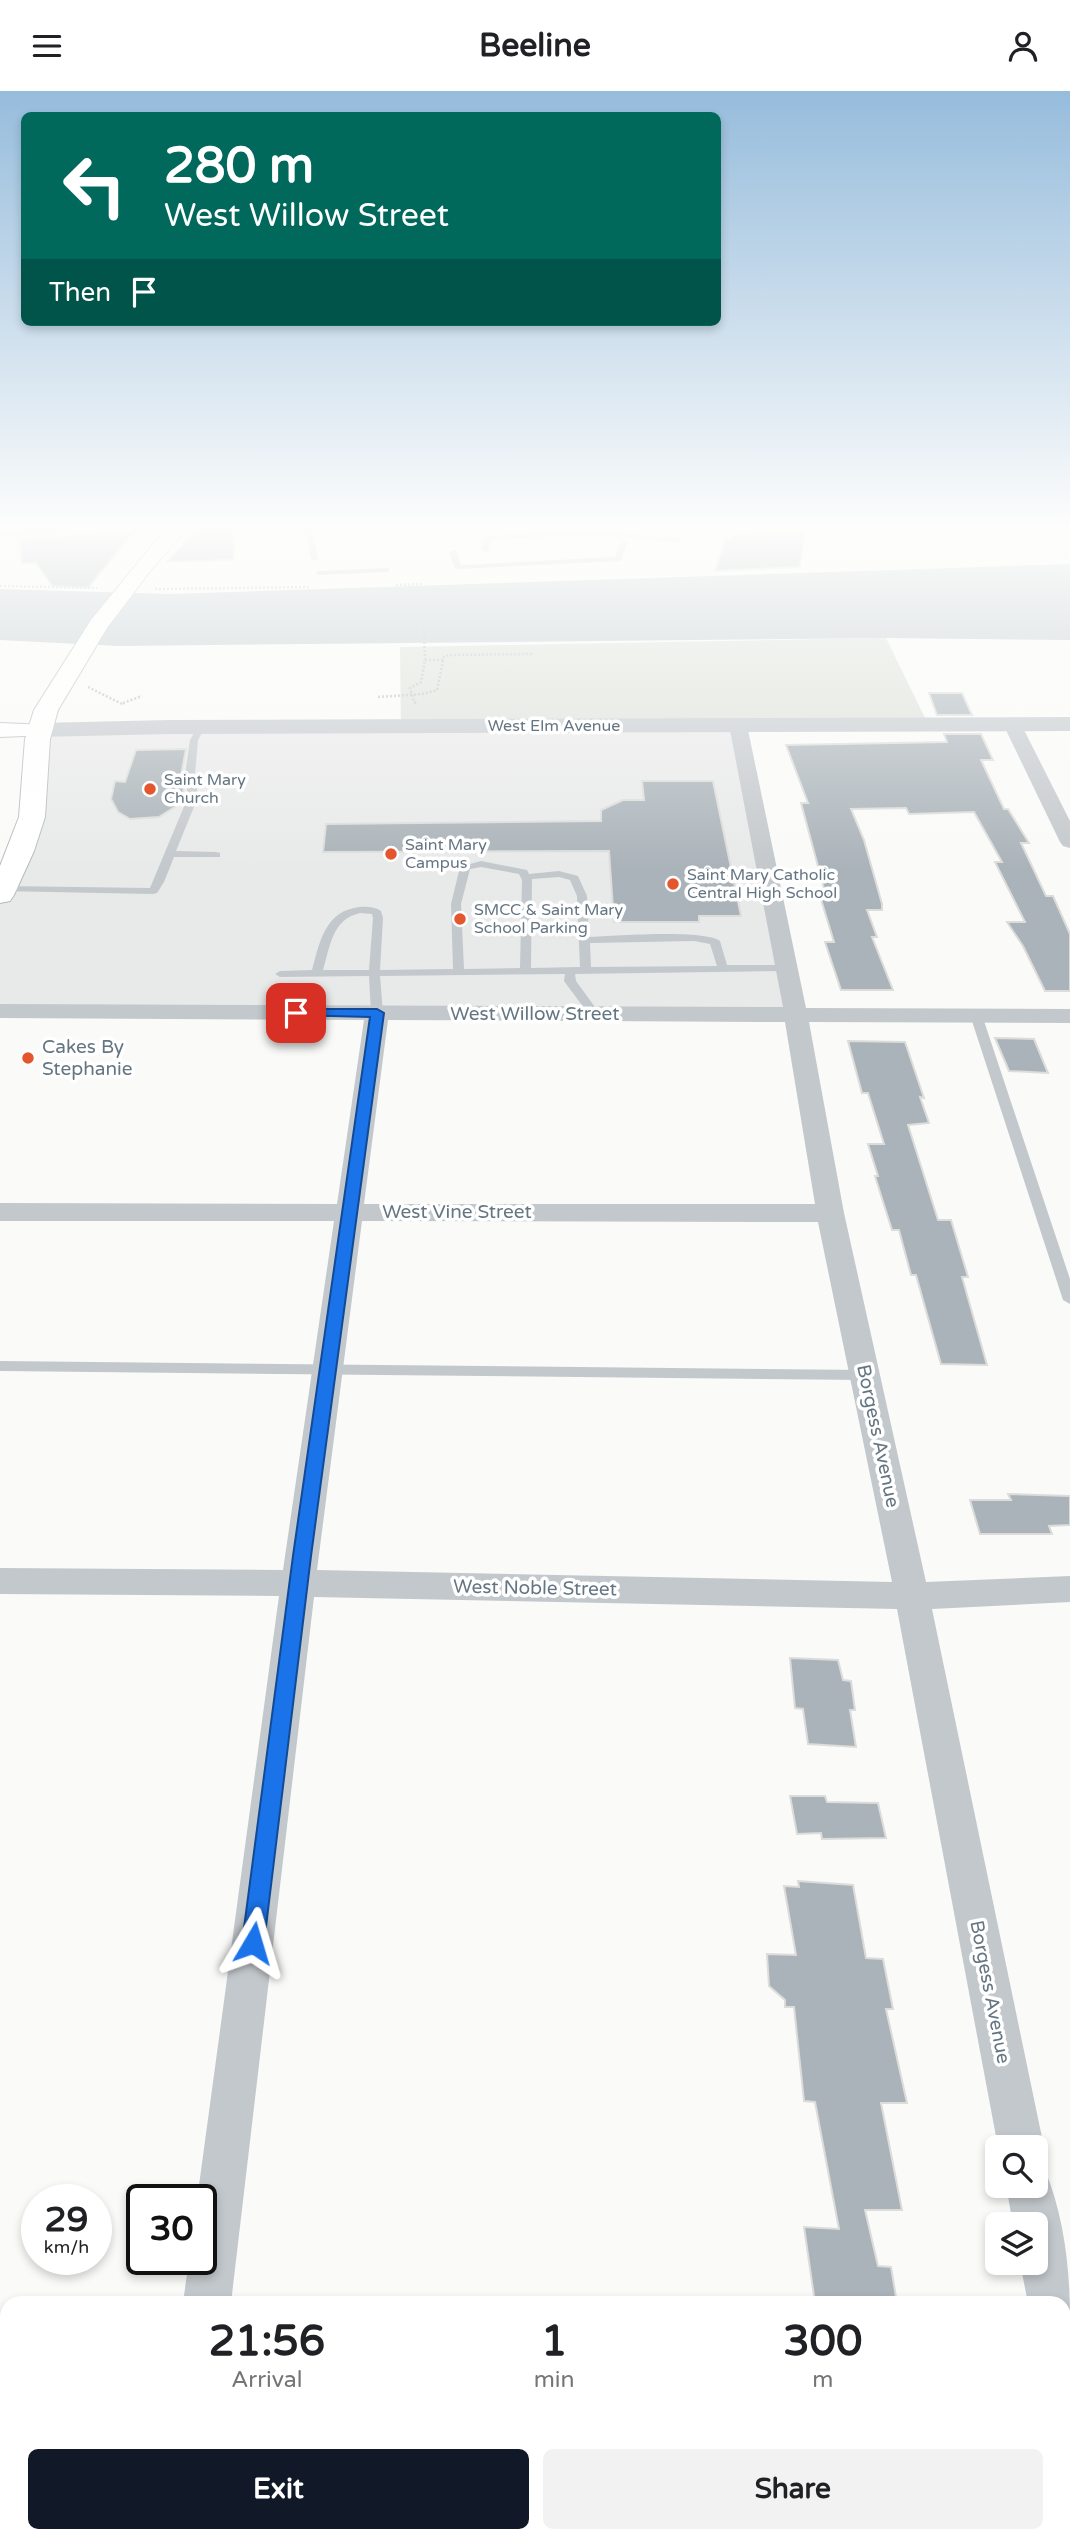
<!DOCTYPE html>
<style>
body{margin:0;font-family:"Varela Round",sans-serif;background:#f2f2f2;color:#202124;height:100vh;display:flex;flex-direction:column;font-size:26px;white-space:nowrap}
*{box-sizing:border-box;margin:0}
p{font-size:23px;color:#757577}
.icon{flex:none;width:38px;height:38px;fill:none;stroke:currentColor;stroke-width:2;stroke-linecap:round;stroke-linejoin:round}
.map{position:relative;flex:1;overflow:hidden}
.side{position:absolute;left:0px;top:2205px;width:1071px;height:247px;display:flex;flex-direction:column;background:#fff;border-radius:21px 21px 0 0;box-shadow:0 4px 10px #0003}
.side>*{flex:none}
.banner{position:absolute;left:21px;top:21px;width:700px;height:214px;border-radius:10px;box-shadow:0 4px 10px #0003;background:#00695c;color:#fff;overflow:hidden}
.controls{position:absolute;left:985px;top:2044px;display:grid;gap:14px}
.controls a{display:grid;place-items:center;width:63px;height:63px;border-radius:10px;background:#fff;box-shadow:0 4px 10px #0003;font-size:35px}
.speed{position:absolute;left:21px;top:2093px;display:flex;gap:14px;font-size:35px;font-weight:700;text-align:center}
.speed>*{display:grid;place-content:center;width:91px;height:91px;border-radius:50%;background:#fff;box-shadow:0 4px 10px #0003;line-height:1}
.speed small{font-size:18px;font-weight:400}
.speed .limit{border:4px solid #111;border-radius:10px;background:#fff;color:#111}
.pin{position:absolute;display:grid;place-items:center;width:60px;height:60px;color:#fff;margin:-30px;border-radius:14px;box-shadow:0 4px 10px #0006}
.me{position:absolute;width:77px;margin:-38px;rotate:7deg;stroke-linejoin:round;filter:drop-shadow(0 0 5px #0008)}
.turn{display:flex;align-items:center;gap:24px;height:147px;padding:0 28px;font-size:32px}
.turn .icon{width:91px;height:91px;stroke-width:2.5}
.turn b{display:block;font-size:49px;line-height:60px}
.then{display:flex;align-items:center;height:66px;padding:0 28px;background:#0003;gap:14px;font-size:26px}
.eta{display:flex;justify-content:space-evenly;align-items:center;height:119px;text-align:center}
.eta b{font-size:42px;font-weight:700;line-height:49px}
.action{display:flex;gap:14px;margin-top:auto;padding:14px 28px}
.action a{flex:1;height:80px;border-radius:10px;background:#111827;color:#fff;font-size:28px;font-weight:700;line-height:80px;text-align:center}
.action a+a{background:#f2f2f2;color:#202124}
header{display:flex;justify-content:space-between;align-items:center;height:91px;padding:0 28px;background:#fff;font-size:32px;font-weight:700}
.map>svg:first-child{display:block}
.built{fill:#e8e9e9}
.green{fill:#dadfd7}
.water{fill:#bbc7cb}
.building{fill:#aab3b9;stroke:#dcdcda;stroke-width:2}
.lines{fill:none;stroke-linecap:round;stroke-linejoin:round}
.secondary-casing{stroke:#b3babf;stroke-width:2}
.primary-casing{stroke:#b5babe;stroke-width:2}
.path{stroke:#bbbfc2;stroke-width:2.5;stroke-dasharray:2 2;stroke-linecap:butt}
.service{fill:#c3c8cc;fill-rule:evenodd}
.minor{fill:#c3c8cc;fill-rule:evenodd}
.tertiary{fill:#c3c8cc;fill-rule:evenodd}
.secondary{fill:#fff;fill-rule:evenodd}
.primary{fill:#fff;fill-rule:evenodd}
.route{fill:#1a73e8;stroke:#114b97;stroke-width:2}
.poi-dot{fill:#e4572e;stroke:#fff;stroke-width:2.5}
.labels{text-anchor:middle;dominant-baseline:central;stroke-width:7;stroke-linejoin:round;paint-order:stroke}
.far-street-label{font-size:16px;fill:#657683;stroke:#fff}
.far-poi-label{font-size:16px;fill:#657683;stroke:#fff;text-anchor:start}
.street-label{font-size:19px;fill:#657683;stroke:#fff}
.poi-label{font-size:19px;fill:#657683;stroke:#fff;text-anchor:start}
</style>
<header><svg class="icon" aria-label="menu" viewBox="0 0 24 24"><path d="M4 6h16M4 12h16M4 18h16"/></svg>Beeline<svg class="icon" aria-label="person" viewBox="0 0 24 24"><circle cx="12" cy="8" r="4"/><path d="M4 21q1-7 8-7t8 7"/></svg></header>
<div class="map">
<svg width="1070" height="2451" viewBox="0 0 1070 2451">
<rect width="100%" height="100%" fill="#fafaf8"/>
<path class="built" d="M738,634L796,924L0,920V804L11,780L39,639Z"/>
<path class="green" d="M886,547L928,633L401,636L400,556Z"/>
<path class="water" d="M1070,473V549L886,547L119,555L0,549V498L171,503Z"/>
<g class="building">
<path d="M199,436H233L234,469L167,471Z"/>
<path d="M134,441L88,497L52,495L36,472L22,473L19,448Z"/>
<path d="M805,441L800,476L715,480L726,447L732,448L731,444Z"/>
<path d="M929,602H962L972,624H937Z"/>
<path d="M944,643H981L993,669H981L1004,718H1008L1029,752H1021L1046,805H1053L1070,843V900H1045L1023,855L1007,831H1025L995,771H1002L974,721L909,723L906,717L851,718L864,749L882,813V819H867L877,846H872L893,899H841L825,851H834L820,805H826L801,712H808L786,654L947,651Z"/>
<path d="M186,658L180,690H183L184,710L159,726L130,728L118,721L111,708L115,690L125,691L136,659Z"/>
<path d="M642,690H713L741,825H699V831H614L609,760L323,761L326,733L601,730V719L623,709H644Z"/>
<path d="M995,947L1034,948L1048,982L1009,980Z"/>
<path d="M848,950L905,951L924,1007L920,1006L929,1032L908,1034L938,1129H951L968,1186H962L987,1274L941,1273L916,1184H911L899,1139H892L880,1101L875,1085H878L868,1053H884L868,1002H862Z"/>
<path d="M1008,1403L1070,1405V1434L1049,1435L1052,1443H980L970,1409H1011Z"/>
<path d="M790,1567L838,1569L843,1589L851,1590L855,1619H850L856,1656L808,1653L803,1618L795,1617Z"/>
<path d="M790,1705H825L827,1711L878,1712L886,1747L822,1748L821,1742L797,1743Z"/>
<path d="M798,1790L853,1794L866,1867L883,1868L893,1918H886L907,2012H881L902,2119H865L878,2175L891,2176L897,2212H815L804,2136L839,2138L815,2011L804,2010L794,1916H785V1909L769,1895L767,1863L796,1864L784,1795L799,1796Z"/>
</g>
<g class="lines">
<g class="secondary-casing">
<path id="secondary" d="M0,632L48,634L51,639L48,644L0,646Z"/>
</g>
<g class="primary-casing">
<path id="primary" d="M167,436H188L151,479L107,537L58,619L50,648L45,726L34,760L14,804L10,810L0,812V775L19,726L25,648L34,619L91,529Z"/>
</g>
<g class="path">
<path d="M396,494L422,493L425,569L421,591L410,597L414,611L418,613"/>
<path d="M0,495L97,497"/>
<path d="M155,498L311,496"/>
<path d="M425,569H444"/>
<path d="M88,596L124,614"/>
<path d="M378,606L422,603L437,599L444,566L449,564L534,563"/>
<path d="M123,612L142,605"/>
</g>
<g class="service">
<path d="M305,436H312L318,470L311,468Z"/>
<path d="M592,440L679,447L683,449L679,451L592,444L498,448L490,450L488,461L481,459L484,447L497,444Z"/>
<path d="M621,448L628,450L622,468L618,470L458,478L454,476L449,461L456,459L461,474L615,466Z"/>
<path d="M386,477H389V481L319,484L315,482L319,480Z"/>
<path d="M198,634L205,636L198,649L195,683L198,706L176,760L216,761L220,762V766H174L164,791L157,802L153,803L0,800V796L3,795L150,797L188,706L185,683L190,649Z"/>
<path d="M481,770L527,779L529,783L559,780L578,785L587,805L589,846C615,845 703,838 720,850L727,874H787L792,877L787,880L575,883L576,890L600,923L594,926L590,925L564,890L565,883L380,885L383,922L377,925L371,922L369,885L280,886L275,883L280,880L312,879C319,854 324,823 354,817C363,815 374,815 381,820L383,827L380,879L453,878L451,813L460,776ZM481,776L519,783L522,789L520,877L464,878L461,813L470,778ZM559,786L570,789L577,805L580,876L531,877L532,788ZM360,822L372,823L373,827L369,879H323C330,856 332,828 360,822ZM694,850L710,853L717,875L591,876L590,852Z"/>
<path d="M976,921L982,924L1070,1188V1213L1063,1209L970,924Z"/>
<path d="M0,1270L864,1279L871,1284L864,1289L0,1280Z"/>
</g>
<g class="minor">
<path d="M1012,627L1021,633L1070,730V757L1063,755L1060,751L1003,633Z"/>
<path d="M738,628L747,634L806,917L1070,918V932L809,931L844,1122L926,1491L1070,1485V1511L932,1518L1044,2056L1036,2072V2056H998L897,1518L314,1506L231,2212H183L189,2168H201V2109H197L279,1505L0,1503V1477L283,1479L334,1130H0V1112L337,1113L364,929L0,927V913L783,916L729,634ZM388,929L785,931L815,1113H364ZM362,1130L818,1131L892,1491L317,1479Z"/>
<path d="M1036,2075L1045,2079C1064,2125 1070,2178 1070,2227L1064,2231V2212H1028L1020,2172H1036V2133H1013L1006,2095H1036Z"/>
<path d="M1064,2250L1070,2253V2330L1064,2327Z"/>
<path d="M152,2445H204L203,2451H151Z"/>
</g>
<g class="tertiary">
<path d="M0,436H66L57,442L0,446Z"/>
<path d="M1070,626V640L169,643L39,646L31,644L27,639L31,634L39,632L169,629Z"/>
</g>
<use href="#secondary" class="secondary"/>
<use href="#primary" class="primary"/>
</g>
<linearGradient id="sky" x2="0" y2="1"><stop stop-color="#96bcdc"/><stop offset="0.56" stop-color="#fdfdfc"/><stop offset="1" stop-color="#fdfdfc" stop-opacity="0"/></linearGradient>
<rect width="1070" height="779" fill="url(#sky)"/>
<path class="route" d="M296,918H377L384,922L311,1465L264,1852L261,1859L253,1862L245,1859L242,1852L293,1465L370,926L291,924V919Z"/>
<g class="poi-dot">
<circle cx="150" cy="698" r="7"/>
<circle cx="391" cy="763" r="7"/>
<circle cx="673" cy="793" r="7"/>
<circle cx="460" cy="828" r="7"/>
<circle cx="28" cy="967" r="7"/>
</g>
<g class="labels">
<g class="far-street-label">
<text x="554" y="635">West Elm Avenue</text>
</g>
<g class="far-poi-label">
<text x="164" y="689">Saint Mary<tspan x="164" dy="18">Church</tspan></text>
<text x="405" y="754">Saint Mary<tspan x="405" dy="18">Campus</tspan></text>
<text x="687" y="784">Saint Mary Catholic<tspan x="687" dy="18">Central High School</tspan></text>
<text x="474" y="819">SMCC &amp; Saint Mary<tspan x="474" dy="18">School Parking</tspan></text>
</g>
<g class="street-label">
<text x="535" y="923">West Willow Street</text>
<text x="457" y="1121">West Vine Street</text>
<text transform="translate(878 1345) rotate(78)">Borgess Avenue</text>
<text transform="translate(535 1497) rotate(1)">West Noble Street</text>
<text transform="translate(990 1901) rotate(79)">Borgess Avenue</text>
</g>
<g class="poi-label">
<text x="42" y="956">Cakes By<tspan x="42" dy="22">Stephanie</tspan></text>
</g>
</g>
</svg>
<div class="controls">
<a><svg class="icon" aria-label="search" viewBox="0 0 24 24"><circle cx="10" cy="10" r="6"/><path d="M15 15l6 6"/></svg></a>
<a><svg class="icon" aria-label="layers" viewBox="0 0 24 24"><path d="M12 4l9 5-9 5-9-5zM3 14l9 5 9-5"/></svg></a>
</div>
<div class="speed"><div>29<small>km/h</small></div><div class="limit">30</div></div>
<div class="pin" style="left:296px;top:922px;background:#d93025"><svg class="icon" aria-label="arrive" viewBox="0 0 24 24"><path d="M6 21V4h12l-3 4 3 4H6"/></svg></div>
<svg class="me" style="left:253px;top:1852px" viewBox="-20 -20 40 40"><path d="M0-17L14 15 0 8-14 15z" fill="#1a73e8" stroke="#fff" stroke-width="4"/></svg>
<div class="banner">
<div class="turn"><svg class="icon" aria-label="left" viewBox="0 0 24 24"><path d="M17 20v-9H6M10 6l-5 5 5 5"/></svg><div><b>280 m</b>West Willow Street</div></div>
<div class="then">Then<svg class="icon" aria-label="arrive" viewBox="0 0 24 24"><path d="M6 21V4h12l-3 4 3 4H6"/></svg></div>
</div>
<section class="side">
<div class="eta">
<div><b>21:56</b><p>Arrival</p></div>
<div><b>1</b><p>min</p></div>
<div><b>300</b><p>m</p></div>
</div>
<div class="action"><a>Exit</a><a>Share</a></div>
</section>
</div>
